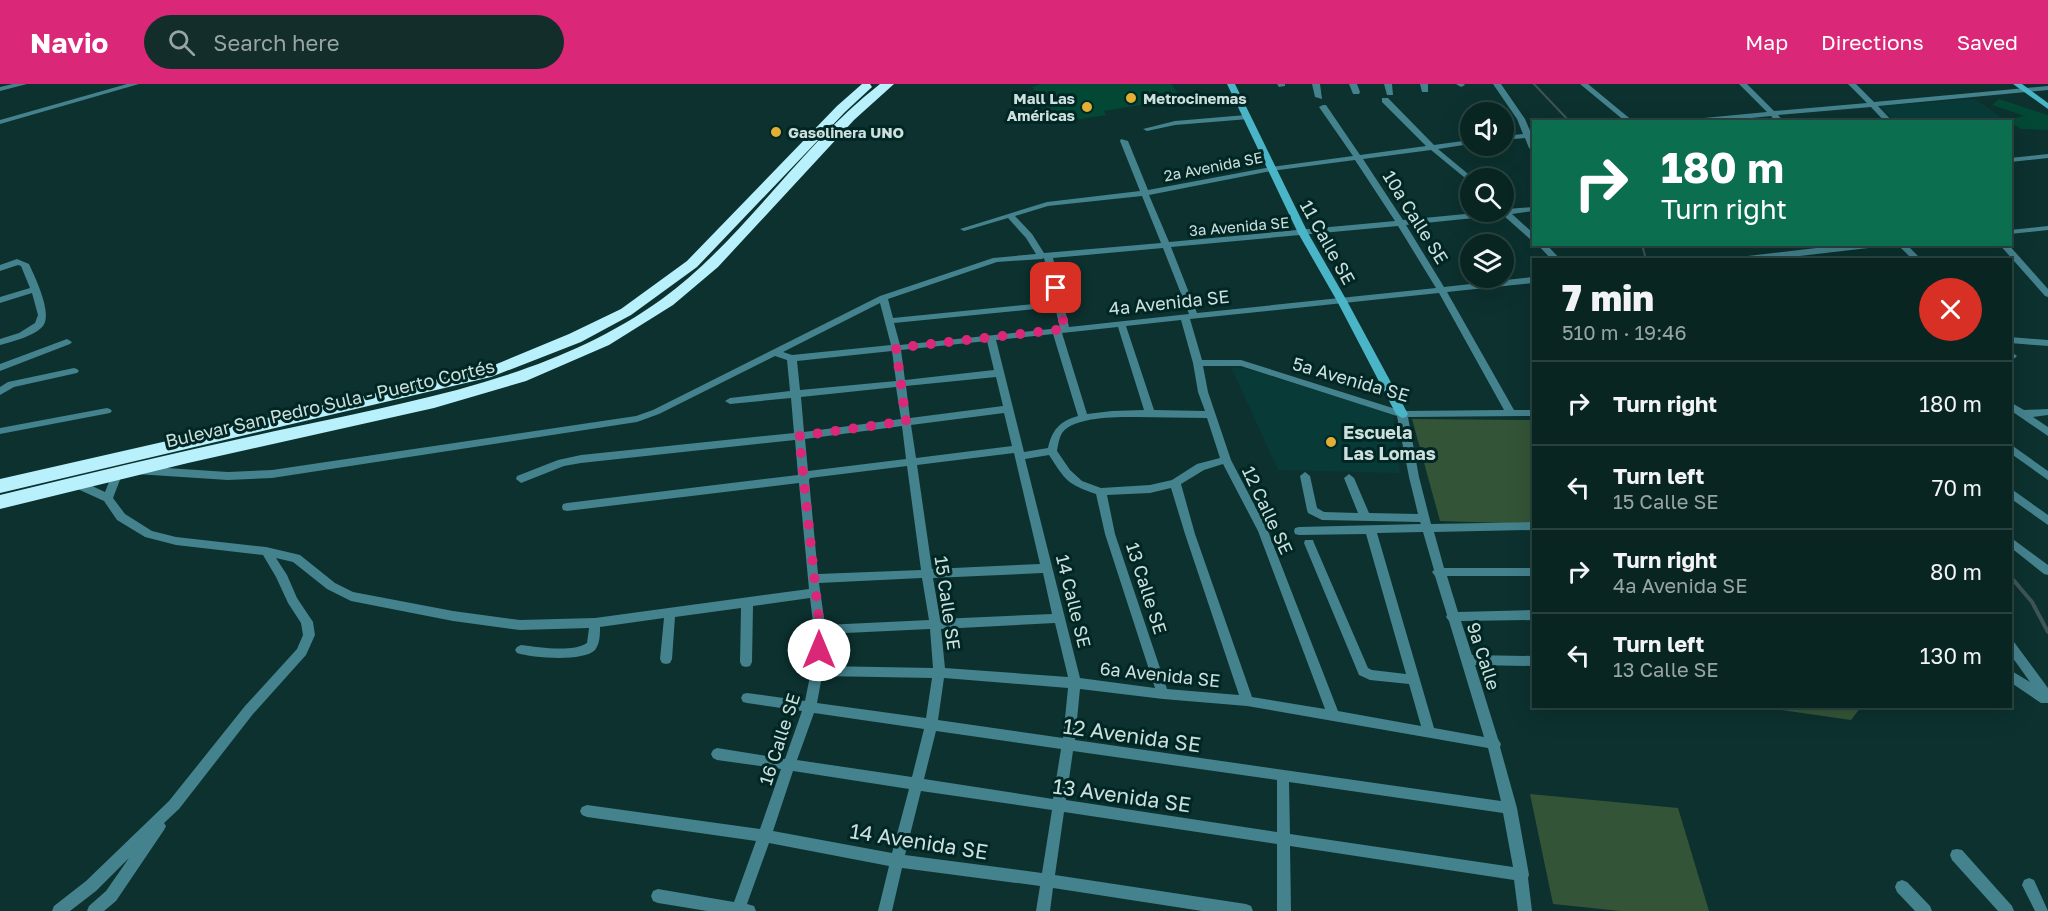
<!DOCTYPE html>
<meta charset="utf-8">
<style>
body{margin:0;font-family:"Golos Text",sans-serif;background:#122d2a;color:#f1f3f6;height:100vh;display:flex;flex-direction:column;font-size:22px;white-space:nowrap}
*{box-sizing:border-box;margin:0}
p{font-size:20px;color:#99a5a5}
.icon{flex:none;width:33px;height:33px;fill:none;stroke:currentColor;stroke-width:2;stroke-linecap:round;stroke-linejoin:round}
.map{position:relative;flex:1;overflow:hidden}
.sheet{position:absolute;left:1532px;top:174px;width:480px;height:450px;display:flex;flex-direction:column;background:#092522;border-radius:0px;box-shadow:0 6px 24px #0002,0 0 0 2px #294240}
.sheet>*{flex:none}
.top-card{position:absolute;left:1532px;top:36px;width:480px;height:126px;border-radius:0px;box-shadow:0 6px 24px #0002,0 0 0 2px #294240;background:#0b6e4f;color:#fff;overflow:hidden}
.fabs{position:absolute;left:1460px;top:18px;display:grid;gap:12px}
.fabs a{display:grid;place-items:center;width:54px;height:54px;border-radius:50%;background:#092522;box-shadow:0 6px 24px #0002,0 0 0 2px #294240;font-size:30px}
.pin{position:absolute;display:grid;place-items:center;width:51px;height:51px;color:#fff;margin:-26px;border-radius:12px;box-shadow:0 3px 9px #0006}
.me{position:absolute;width:66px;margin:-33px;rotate:0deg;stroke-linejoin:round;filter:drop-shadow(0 0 4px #0008)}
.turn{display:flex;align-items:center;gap:21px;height:126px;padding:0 30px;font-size:27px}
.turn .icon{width:78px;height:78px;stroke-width:2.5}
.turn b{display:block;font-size:42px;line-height:51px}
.round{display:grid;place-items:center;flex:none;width:63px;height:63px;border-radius:32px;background:#122d2a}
.summary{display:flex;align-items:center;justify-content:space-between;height:102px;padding:0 30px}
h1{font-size:36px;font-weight:800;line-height:45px}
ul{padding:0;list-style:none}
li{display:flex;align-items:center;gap:18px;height:84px;padding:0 30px;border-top:2px solid #294240}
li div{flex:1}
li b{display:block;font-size:22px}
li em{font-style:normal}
header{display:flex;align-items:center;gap:36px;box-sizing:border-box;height:84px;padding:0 30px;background:#db2777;color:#fff}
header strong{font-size:28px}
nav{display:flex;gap:33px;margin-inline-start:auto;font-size:21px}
.search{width:420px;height:54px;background:#122d2a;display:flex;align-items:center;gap:15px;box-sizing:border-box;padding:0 21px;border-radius:33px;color:#99a5a5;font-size:22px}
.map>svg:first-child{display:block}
.built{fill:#083b38}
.green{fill:#335437}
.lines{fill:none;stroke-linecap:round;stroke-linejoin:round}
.stream-far1{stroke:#3f5359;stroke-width:2}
.stream{stroke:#3f5359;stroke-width:4}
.building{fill:#034735}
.street{fill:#44828e;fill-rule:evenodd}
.secondary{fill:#49b5c7;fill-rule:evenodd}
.highway{fill:#b8f0fb;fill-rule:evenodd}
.route{stroke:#db2777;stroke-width:10;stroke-dasharray:0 18}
.poi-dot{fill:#e2af34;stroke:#012725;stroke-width:2}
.labels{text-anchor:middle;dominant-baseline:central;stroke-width:6;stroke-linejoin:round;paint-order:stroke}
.far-poi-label{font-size:15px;font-weight:bold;fill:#cde0de;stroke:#012725;text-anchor:start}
.far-street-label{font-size:15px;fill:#cde0de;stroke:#012725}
.street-label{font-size:18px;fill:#cde0de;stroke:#012725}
.poi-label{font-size:18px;font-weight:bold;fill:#cde0de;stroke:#012725;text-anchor:start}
.near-street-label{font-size:21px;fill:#cde0de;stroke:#012725}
</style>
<header>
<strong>Navio</strong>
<div class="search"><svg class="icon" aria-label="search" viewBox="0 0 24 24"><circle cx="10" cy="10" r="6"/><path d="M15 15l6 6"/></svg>Search here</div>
<nav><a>Map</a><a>Directions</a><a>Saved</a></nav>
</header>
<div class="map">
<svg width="2048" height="827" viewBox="0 0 2048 827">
<rect width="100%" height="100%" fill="#0c312e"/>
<g class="built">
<path d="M1975,15L2007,37H1895L1880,22Z"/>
<path d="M1231,283L1247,285L1393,330L1400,389L1278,386Z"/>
</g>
<g class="green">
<path d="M1412,335L1533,336V440L1440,437Z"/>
<path d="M1761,623L1861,622V623L1851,636Z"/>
<path d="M1530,710L1678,724L1709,827H1620L1553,820Z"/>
</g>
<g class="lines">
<g class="stream-far1">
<path d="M1534,0L1570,38"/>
<path d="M1642,160L1646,176"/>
</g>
<path class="stream" d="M2010,492L2032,518L2048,548"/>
</g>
<g class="building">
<path d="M1041,0H1171L1182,14L1104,27L1106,31L1056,39L1032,3Z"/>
<path d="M1999,15L2048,31V46L2021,45L2005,36L2024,32L1992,21Z"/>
</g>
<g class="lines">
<g class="street">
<path d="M13,0H27L0,7V3Z"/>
<path d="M127,0H139L0,40V36Z"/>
<path d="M1277,0H1285V2L1279,3Z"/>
<path d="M1312,0H1320L1322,15L1315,13Z"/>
<path d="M1349,0H1357L1360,8L1359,10H1353Z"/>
<path d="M1384,0H1392L1393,11H1387Z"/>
<path d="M1420,0H1428V8H1422Z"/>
<path d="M1456,0H1464L1465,1L1461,3Z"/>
<path d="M1493,0H1501L1525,35L1531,49H1533V66L1529,64L1525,54L1503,56V52L1523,50L1517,35Z"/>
<path d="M1580,0H1588L1634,38H1626Z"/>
<path d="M1739,0H1747L1774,27L1867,19L1848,0H1856L1874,18L2048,2V6L1878,22L1893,38H1885L1871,23L1778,31L1784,38H1776L1771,32L1712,38H1680L1683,36L1767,28Z"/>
<path d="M1382,14H1388L1434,61L1470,56V60L1438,65L1473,94H1470V98L1431,66L1363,75L1403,136L1486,128H1503V124L1507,125L1533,123V127L1512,130L1533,149V155H1530L1503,131L1406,141L1444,203L1533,193V199L1447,208L1514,326H1533V332L1408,333L1419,393L1431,440L1533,438L1532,446L1434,448L1444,484H1533V492H1447L1458,528L1533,526V536L1461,537L1472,571L1533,572V582L1475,581L1498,655L1501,660L1500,663L1517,724L1529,791L1528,794L1532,827H1518L1514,796L1290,762L1291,827H1277V760L1064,728L1055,791L1246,820L1251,822L1253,827H1202L1053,804L1050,827H1036L1040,802L902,784L892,827H878L889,782L769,759L747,820L754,822L756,827H707L658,819L653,817L651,812L653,807L658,805L734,818L756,757L587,733L582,731L580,727L582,723L587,721L760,745L781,685L717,676L713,674L711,670L713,666L717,664L785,675L802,627L747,619L743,618L741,614L743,610L747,609L805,617L811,587L814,546L810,514L753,522L752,578L750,582L746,583L742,582L740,578L741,524L675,533L672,575L670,579L666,580L662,579L660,575L664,534L600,543C600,550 600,560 595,566C584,578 532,574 517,569L515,566L517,563L521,561C539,563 571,569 587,559L589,544L520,546L453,537L351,517L327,505L293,478L276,474L287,491L297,514L313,538L315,551L306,571L253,630L179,725L164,739L166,742L164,746L116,817L104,827H87L89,822L106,807L129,774L96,807L70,827H52L54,822L86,797L169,717L245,622L297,565L303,551L301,539L288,519L276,493L263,471L176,461L145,453L117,436L104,417L71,402L70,399L71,396H79L105,408L114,385H122L123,388L113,414L125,430L152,447L176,453L266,463L296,470L300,471L335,499L353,508L453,527L520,536L595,534L809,505L799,399L567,427L563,426L562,423L563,420L567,419L798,391L795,356L581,379L564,382L521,399L516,395L517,392L558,376L581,371L794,349L791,314L730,320L725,317L730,314L790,307L787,276L775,272L659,330L637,338L272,394L228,396L136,390L131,386L136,382L228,388L272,386L636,332L653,326L880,212L993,174L1036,170L1026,154L1008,134L964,147L960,145L1047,118L1140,107L1120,57L1121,55L1128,57L1148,106L1271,83L1353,72L1319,23L1323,21H1326L1360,71L1426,62L1382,18ZM1355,76L1395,137L1169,158L1149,111L1271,87ZM1142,112L1161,159L1044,169L1032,150L1015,132L1048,122ZM1398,142L1436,204L1197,229L1171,163ZM1163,164L1189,230L1069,243L1053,174ZM1042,175L1044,174L1054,218L893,234L888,215L997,178ZM1439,209L1504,326L1402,327L1241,276H1202L1190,235ZM880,219L891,261L792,271L783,268ZM1055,223L1060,244L900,261L894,239ZM1181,236L1193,279L1198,308L1205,327L1154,326L1126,242ZM1118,243L1144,326L1112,327L1087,330L1062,249ZM1053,250L1078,332C1060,337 1052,346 1048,364L1024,368L996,256ZM987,257L994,286L905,296L901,266ZM892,267L896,297L800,306L797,277ZM1203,282H1241L1397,332L1409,393L1418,430L1369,429L1354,394L1349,390L1344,394L1358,429L1324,428L1317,424L1310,392L1305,388L1300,392L1307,426L1308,429L1322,436L1420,438L1421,440L1299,443L1295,444L1294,447L1295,450L1299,451L1366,450L1406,590L1372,586L1368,584L1314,459L1313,456H1305L1304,459L1359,591L1370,596L1409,600L1421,642L1338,627L1268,447L1231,376L1208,308ZM996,293L1003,322L910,334L906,302ZM896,303L901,335L804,348L801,313ZM1004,329L1012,362L916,374L911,341ZM1134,333L1207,334L1220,374L1197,380L1172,396L1150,401L1101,404L1082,397L1070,386L1057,367C1058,361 1059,354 1062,349C1073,333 1116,333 1134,333ZM902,342L906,375L808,387L805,355ZM1014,369L1040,480L932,485L917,381ZM1049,371C1066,397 1067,400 1096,410L1105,450L1155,604L1080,594L1025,375ZM1223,380L1258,447L1325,625L1252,613L1195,450L1181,400L1204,386ZM907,382L921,486L818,490L809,396L810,394ZM1171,404L1185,450L1239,611L1167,605L1115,450L1107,411L1150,409ZM1423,448L1434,486L1432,488L1435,492L1447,531L1446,533L1449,537L1484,653L1434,644L1377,449ZM1043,489L1052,530L940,535L933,494ZM922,494L929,536L825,541L819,499ZM1055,539L1068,593L945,584L941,545ZM930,545L933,584L823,582L825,550ZM822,592L932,594L926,634L817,619ZM944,594L1068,604L1063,654L938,636ZM1080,605L1163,615L1247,622L1488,664L1501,717L1075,656ZM814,629L924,645L912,693L797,676ZM936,647L1061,665L1053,715L924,695ZM1073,667L1277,696V748L1066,716ZM793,687L909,705L892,769L773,747ZM1289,698L1503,729L1513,783L1290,750ZM921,707L1052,726L1042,789L905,771Z"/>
<path d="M1246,31L1250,33L1249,35L1175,41L1147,47L1143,45L1175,37Z"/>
<path d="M2048,70V74L2010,78V74Z"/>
<path d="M2048,142V146L2010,150V146Z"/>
<path d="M1537,160H1546L1561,176H1552Z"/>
<path d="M1851,160H1881L1877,163L1765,176H1735L1739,173Z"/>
<path d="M1897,160H1906L1922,176H1913Z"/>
<path d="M1999,160H2008L2048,205V213L2045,212Z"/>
<path d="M17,175L29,180C35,193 53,230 43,242C35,252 11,258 0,261V255L19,249L35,239L38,231L32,209L0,219V213L30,204L21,182L18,181L0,187V181Z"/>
<path d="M2010,253L2048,256V262L2010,259Z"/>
<path d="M67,255L72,258L70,260L0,287V280Z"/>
<path d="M2010,267L2017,272L2015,274L2010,275Z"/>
<path d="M74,284L77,285L79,287L77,289L14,303L0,311V303L8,298Z"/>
<path d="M2010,318L2024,326L2048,325V331L2033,333L2048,343V352L2010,326Z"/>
<path d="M107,324L110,325L112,327L110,329L0,350V344Z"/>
<path d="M2010,360L2048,387V396L2010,369Z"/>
<path d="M2010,404L2048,431V441L2010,414Z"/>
<path d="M2010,453L2048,481V491L2044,490L2010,463Z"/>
<path d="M2010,556L2014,558L2048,604V619H2041L2010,598V586L2030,598L2010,570Z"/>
<path d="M1957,765L1962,766L2012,822L2014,827H1998L1952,776L1950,771L1952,766Z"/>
<path d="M2029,794L2034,796L2048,827H2035L2022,801L2024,796Z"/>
<path d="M1902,796L1907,798L1930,822L1932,827H1915L1897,808L1895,803L1897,798Z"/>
</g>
<g class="secondary">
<path d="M1227,0H1235L1308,149L1347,217L1408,330L1406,333L1402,334L1396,330L1337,217L1298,149Z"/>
<path d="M2013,0H2022L2048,19V25Z"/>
</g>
<g class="highway">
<path d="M862,0H870L872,3L845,28L697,183L631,231L581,258L491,293L0,409V395L487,284L569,250L621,225L687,177L837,22Z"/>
<path d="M880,0H894L854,36L718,183L673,221L609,261L526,297L434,324L188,379L0,425V411C98,387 196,364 294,343C421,315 554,293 662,215C745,154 799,63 880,0Z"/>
</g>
</g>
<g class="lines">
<path class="route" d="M819,566L820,546L799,352L906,337L896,264L1065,245L1056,204"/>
</g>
<g class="poi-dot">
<circle cx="1131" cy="14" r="6"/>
<circle cx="1087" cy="23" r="6"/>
<circle cx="776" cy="48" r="6"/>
<circle cx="1331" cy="358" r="6"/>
</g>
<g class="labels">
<g class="far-poi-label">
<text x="1075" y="14" text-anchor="end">Mall Las<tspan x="1075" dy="17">Américas</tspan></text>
<text x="1143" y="14">Metrocinemas</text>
<text x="788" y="48">Gasolinera UNO</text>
</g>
<g class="far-street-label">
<text transform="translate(1213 82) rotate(-11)">2a Avenida SE</text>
<text transform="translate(1239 142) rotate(-5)">3a Avenida SE</text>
</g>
<g class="street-label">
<text transform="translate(1416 133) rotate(58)">10a Calle SE</text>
<text transform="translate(1328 158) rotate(61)">11 Calle SE</text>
<text transform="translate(1169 218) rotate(-6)">4a Avenida SE</text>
<text transform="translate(1351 295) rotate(16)">5a Avenida SE</text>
<text transform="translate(330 319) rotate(-13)">Bulevar San Pedro Sula - Puerto Cortés</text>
<text transform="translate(1268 426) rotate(65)">12 Calle SE</text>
<text transform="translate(1147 504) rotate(72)">13 Calle SE</text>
<text transform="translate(1074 517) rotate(76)">14 Calle SE</text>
<text transform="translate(948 519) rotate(82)">15 Calle SE</text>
<text transform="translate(1484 572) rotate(72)">9a Calle</text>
<text transform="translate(1160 590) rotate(6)">6a Avenida SE</text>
<text transform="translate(779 655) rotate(-72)">16 Calle SE</text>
</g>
<g class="poi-label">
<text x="1343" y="348">Escuela<tspan x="1343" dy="21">Las Lomas</tspan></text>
</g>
<g class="near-street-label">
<text transform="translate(1132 651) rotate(8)">12 Avenida SE</text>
<text transform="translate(1122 711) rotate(8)">13 Avenida SE</text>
<text transform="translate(919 757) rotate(9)">14 Avenida SE</text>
</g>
</g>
</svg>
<div class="fabs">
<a><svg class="icon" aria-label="sound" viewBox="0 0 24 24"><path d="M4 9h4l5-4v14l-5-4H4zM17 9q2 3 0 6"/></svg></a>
<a><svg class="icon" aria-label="search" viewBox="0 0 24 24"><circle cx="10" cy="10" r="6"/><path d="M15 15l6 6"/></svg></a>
<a><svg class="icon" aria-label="layers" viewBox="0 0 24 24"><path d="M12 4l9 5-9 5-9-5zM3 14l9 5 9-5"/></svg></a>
</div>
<div class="pin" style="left:1056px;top:204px;background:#d93025"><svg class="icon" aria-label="arrive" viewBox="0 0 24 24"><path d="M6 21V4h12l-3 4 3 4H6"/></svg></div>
<svg class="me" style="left:819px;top:566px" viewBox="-20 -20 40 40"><circle r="19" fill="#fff"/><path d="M0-13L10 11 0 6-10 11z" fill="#db2777"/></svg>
<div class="top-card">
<div class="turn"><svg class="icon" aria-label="right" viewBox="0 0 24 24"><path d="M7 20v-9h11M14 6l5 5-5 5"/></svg><div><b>180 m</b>Turn right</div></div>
</div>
<section class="sheet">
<div class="summary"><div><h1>7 min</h1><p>510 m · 19:46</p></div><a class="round" style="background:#d93025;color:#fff"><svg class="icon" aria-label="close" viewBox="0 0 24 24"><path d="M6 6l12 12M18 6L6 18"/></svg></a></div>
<ul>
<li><svg class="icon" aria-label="right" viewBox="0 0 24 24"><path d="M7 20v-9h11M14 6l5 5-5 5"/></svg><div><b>Turn right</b></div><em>180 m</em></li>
<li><svg class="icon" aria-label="left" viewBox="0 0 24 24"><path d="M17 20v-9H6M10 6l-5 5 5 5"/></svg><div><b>Turn left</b><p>15 Calle SE</p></div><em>70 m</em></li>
<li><svg class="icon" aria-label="right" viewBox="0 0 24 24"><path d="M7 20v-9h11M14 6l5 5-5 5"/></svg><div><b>Turn right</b><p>4a Avenida SE</p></div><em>80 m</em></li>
<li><svg class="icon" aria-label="left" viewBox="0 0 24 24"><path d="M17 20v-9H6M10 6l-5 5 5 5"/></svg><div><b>Turn left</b><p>13 Calle SE</p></div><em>130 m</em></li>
</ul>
</section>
</div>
